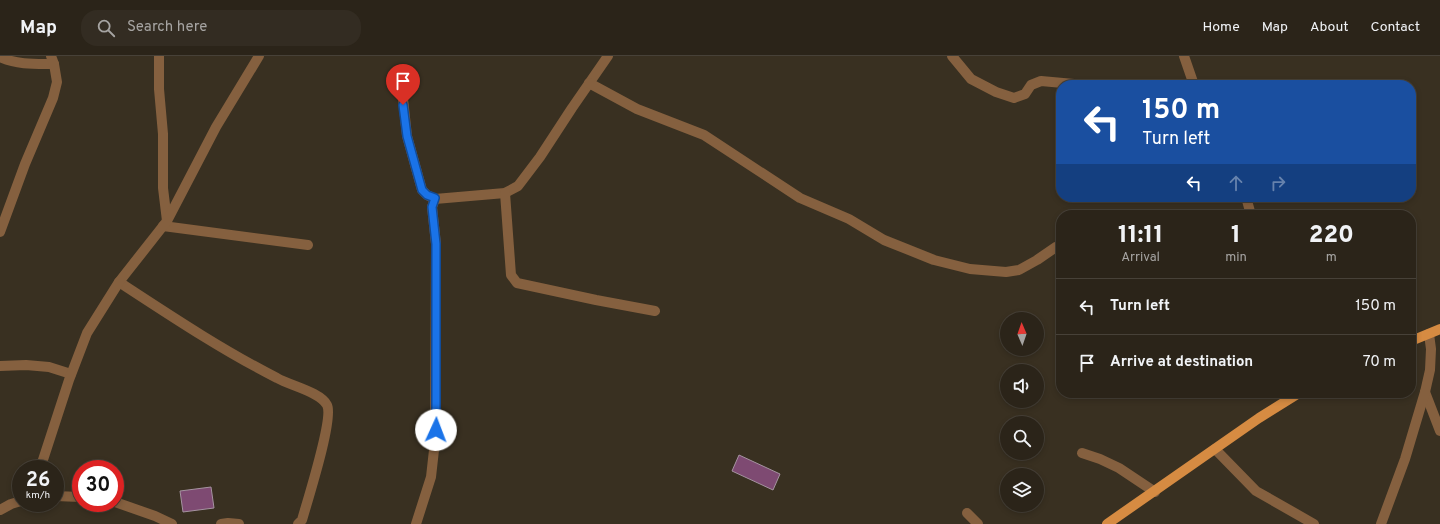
<!DOCTYPE html>
<style>
body{margin:0;font-family:Overpass,sans-serif;background:#332c22;color:#f1f3f6;height:100vh;display:flex;flex-direction:column;font-size:15px;white-space:nowrap}
*{box-sizing:border-box;margin:0}
p{font-size:13px;color:#a6a4a2}
.icon{flex:none;width:22px;height:22px;fill:none;stroke:currentColor;stroke-width:2;stroke-linecap:round;stroke-linejoin:round}
.map{position:relative;flex:1;overflow:hidden}
.panel{position:absolute;left:1056px;top:154px;width:360px;height:188px;display:flex;flex-direction:column;background:#2b2419;border-radius:16px;box-shadow:0 2px 6px #0003,0 0 0 1px #474138}
.panel>*{flex:none}
.guide{position:absolute;left:1056px;top:24px;width:360px;height:122px;border-radius:16px;box-shadow:0 2px 6px #0003,0 0 0 1px #474138;background:#1a4fa0;color:#fff;overflow:hidden}
.needle{width:26px;rotate:358deg}
.fabs{position:absolute;left:1000px;top:256px;display:grid;gap:8px}
.fabs a{display:grid;place-items:center;width:44px;height:44px;border-radius:50%;background:#2b2419;box-shadow:0 2px 6px #0003,0 0 0 1px #474138;font-size:20px}
.speed{position:absolute;left:12px;top:404px;display:flex;gap:8px;font-size:20px;font-weight:700;text-align:center}
.speed>*{display:grid;place-content:center;width:52px;height:52px;border-radius:50%;background:#2b2419;box-shadow:0 2px 6px #0003,0 0 0 1px #474138;line-height:1}
.speed small{font-size:10px;font-weight:400}
.speed .limit{border:6px solid #d22;background:#fff;color:#111}
.pin{position:absolute;display:grid;place-items:center;width:34px;height:34px;color:#fff;margin:-41px -17px;border-radius:50% 50% 50% 0;rotate:-45deg;box-shadow:0 0 4px #0007}
.pin .icon{rotate:45deg}
.me{position:absolute;width:44px;margin:-22px;rotate:2deg;stroke-linejoin:round;filter:drop-shadow(0 0 3px #0008)}
.turn{display:flex;align-items:center;gap:14px;height:84px;padding:0 20px;font-size:18px}
.turn .icon{width:52px;height:52px;stroke-width:2.5}
.turn b{display:block;font-size:28px;line-height:34px}
.lanes{display:flex;align-items:center;height:38px;padding:0 20px;background:#0003;justify-content:center;gap:20px;direction:ltr}
.lanes .off{opacity:.35}
.eta{display:flex;justify-content:space-evenly;align-items:center;height:68px;text-align:center}
.eta b{font-size:24px;font-weight:800;line-height:28px}
ul{padding:0;list-style:none}
li{display:flex;align-items:center;gap:12px;height:56px;padding:0 20px;border-top:1px solid #474138}
li div{flex:1}
li b{display:block;font-size:15px}
li em{font-style:normal}
header{display:flex;align-items:center;gap:24px;box-sizing:border-box;height:56px;padding:0 20px;background:#2b2419;border-bottom:1px solid #474138}
header strong{font-size:19px}
nav{display:flex;gap:22px;margin-inline-start:auto;font-size:14px}
.search{width:280px;height:36px;background:#332c22;display:flex;align-items:center;gap:10px;box-sizing:border-box;padding:0 14px;border-radius:16px;color:#a6a4a2;font-size:15px}
.map>svg:first-child{display:block}
.building{fill:#7e4a72;stroke:#a593a0}
.lines{fill:none;stroke-linecap:round;stroke-linejoin:round}
.minor{stroke:#85603f;stroke-width:10}
.major{stroke:#d68b42;stroke-width:10}
.route-casing{stroke:#114b97;stroke-width:10}
.route{stroke:#1a73e8;stroke-width:7}
</style>
<header>
<strong>Map</strong>
<div class="search"><svg class="icon" aria-label="search" viewBox="0 0 24 24"><circle cx="10" cy="10" r="6"/><path d="M15 15l6 6"/></svg>Search here</div>
<nav><a>Home</a><a>Map</a><a>About</a><a>Contact</a></nav>
</header>
<div class="map">
<svg width="1440" height="468" viewBox="0 0 1440 468">
<rect width="100%" height="100%" fill="#393021"/>
<g class="building">
<path d="M739,399L780,418L773,434L732,415Z"/>
<path d="M211,431L214,452L183,456L180,435Z"/>
</g>
<g class="lines">
<g class="minor">
<path d="M159,0V33L163,78V132L167,165"/>
<path d="M952,0L971,23L996,36L1014,42L1025,38L1031,29L1041,25L1085,29"/>
<path d="M1184,0L1194,29"/>
<path d="M0,1C17,9 36,8 54,8"/>
<path d="M401,24L407,80L422,134L427,139L435,143L505,137L518,130L540,101L572,52L608,0"/>
<path d="M589,27L637,53L704,79L800,142L849,163L884,184L934,204L970,213L1006,216L1019,214L1037,204L1056,191L1061,190"/>
<path d="M505,137L511,219L517,227L596,244L655,255"/>
<path d="M1246,141L1251,159"/>
<path d="M163,170L308,189"/>
<path d="M0,176L25,108L53,42L57,26L54,8L51,0"/>
<path d="M119,226C171,260 222,294 277,322C291,330 320,336 327,349C334,362 307,446 302,464L298,468"/>
<path d="M0,310L26,309L49,311L71,318"/>
<path d="M1425,336L1440,375"/>
<path d="M1215,393L1256,435L1314,468"/>
<path d="M1082,397L1100,403L1119,412L1155,436"/>
<path d="M40,413L69,324L87,277L119,226L167,165L216,71L259,0"/>
<path d="M55,440L81,441"/>
<path d="M115,446L155,460L172,468"/>
<path d="M0,454L11,448L21,445"/>
<path d="M967,457L978,468"/>
<path d="M221,468L228,467L239,468"/>
<path d="M416,468L431,421L435,385L436,188L432,151L435,143"/>
<path d="M1381,468L1405,403L1425,336L1430,314L1431,293L1429,278"/>
</g>
<g class="major">
<path d="M1411,285L1440,273"/>
<path d="M1107,468L1259,362L1299,337"/>
</g>
</g>
<g class="lines">
<g class="route-casing">
<path id="route" d="M403,49L407,80L422,134L427,139L435,142L432,151L436,188V374"/>
</g>
<use href="#route" class="route"/>
</g>
</svg>
<div class="fabs">
<a><svg class="needle" viewBox="-14 -14 28 28"><path d="M0-13l5 13h-10z" fill="#e53935"/><path d="M0 13l5-13h-10z" fill="#a6a4a2"/></svg></a>
<a><svg class="icon" aria-label="sound" viewBox="0 0 24 24"><path d="M4 9h4l5-4v14l-5-4H4zM17 9q2 3 0 6"/></svg></a>
<a><svg class="icon" aria-label="search" viewBox="0 0 24 24"><circle cx="10" cy="10" r="6"/><path d="M15 15l6 6"/></svg></a>
<a><svg class="icon" aria-label="layers" viewBox="0 0 24 24"><path d="M12 4l9 5-9 5-9-5zM3 14l9 5 9-5"/></svg></a>
</div>
<div class="speed"><div>26<small>km/h</small></div><div class="limit">30</div></div>
<div class="pin" style="left:403px;top:49px;background:#d93025"><svg class="icon" aria-label="arrive" viewBox="0 0 24 24"><path d="M6 21V4h12l-3 4 3 4H6"/></svg></div>
<svg class="me" style="left:436px;top:374px" viewBox="-20 -20 40 40"><circle r="19" fill="#fff"/><path d="M0-13L10 11 0 6-10 11z" fill="#1a73e8"/></svg>
<div class="guide">
<div class="turn"><svg class="icon" aria-label="left" viewBox="0 0 24 24"><path d="M17 20v-9H6M10 6l-5 5 5 5"/></svg><div><b>150 m</b>Turn left</div></div>
<div class="lanes"><svg class="icon" aria-label="left" viewBox="0 0 24 24"><path d="M17 20v-9H6M10 6l-5 5 5 5"/></svg><svg class="icon off" aria-label="ahead" viewBox="0 0 24 24"><path d="M12 20V5M6 11l6-6 6 6"/></svg><svg class="icon off" aria-label="right" viewBox="0 0 24 24"><path d="M7 20v-9h11M14 6l5 5-5 5"/></svg></div>
</div>
<section class="panel">
<div class="eta">
<div><b>11:11</b><p>Arrival</p></div>
<div><b>1</b><p>min</p></div>
<div><b>220</b><p>m</p></div>
</div>
<ul>
<li><svg class="icon" aria-label="left" viewBox="0 0 24 24"><path d="M17 20v-9H6M10 6l-5 5 5 5"/></svg><div><b>Turn left</b></div><em>150 m</em></li>
<li><svg class="icon" aria-label="arrive" viewBox="0 0 24 24"><path d="M6 21V4h12l-3 4 3 4H6"/></svg><div><b>Arrive at destination</b></div><em>70 m</em></li>
</ul>
</section>
</div>
